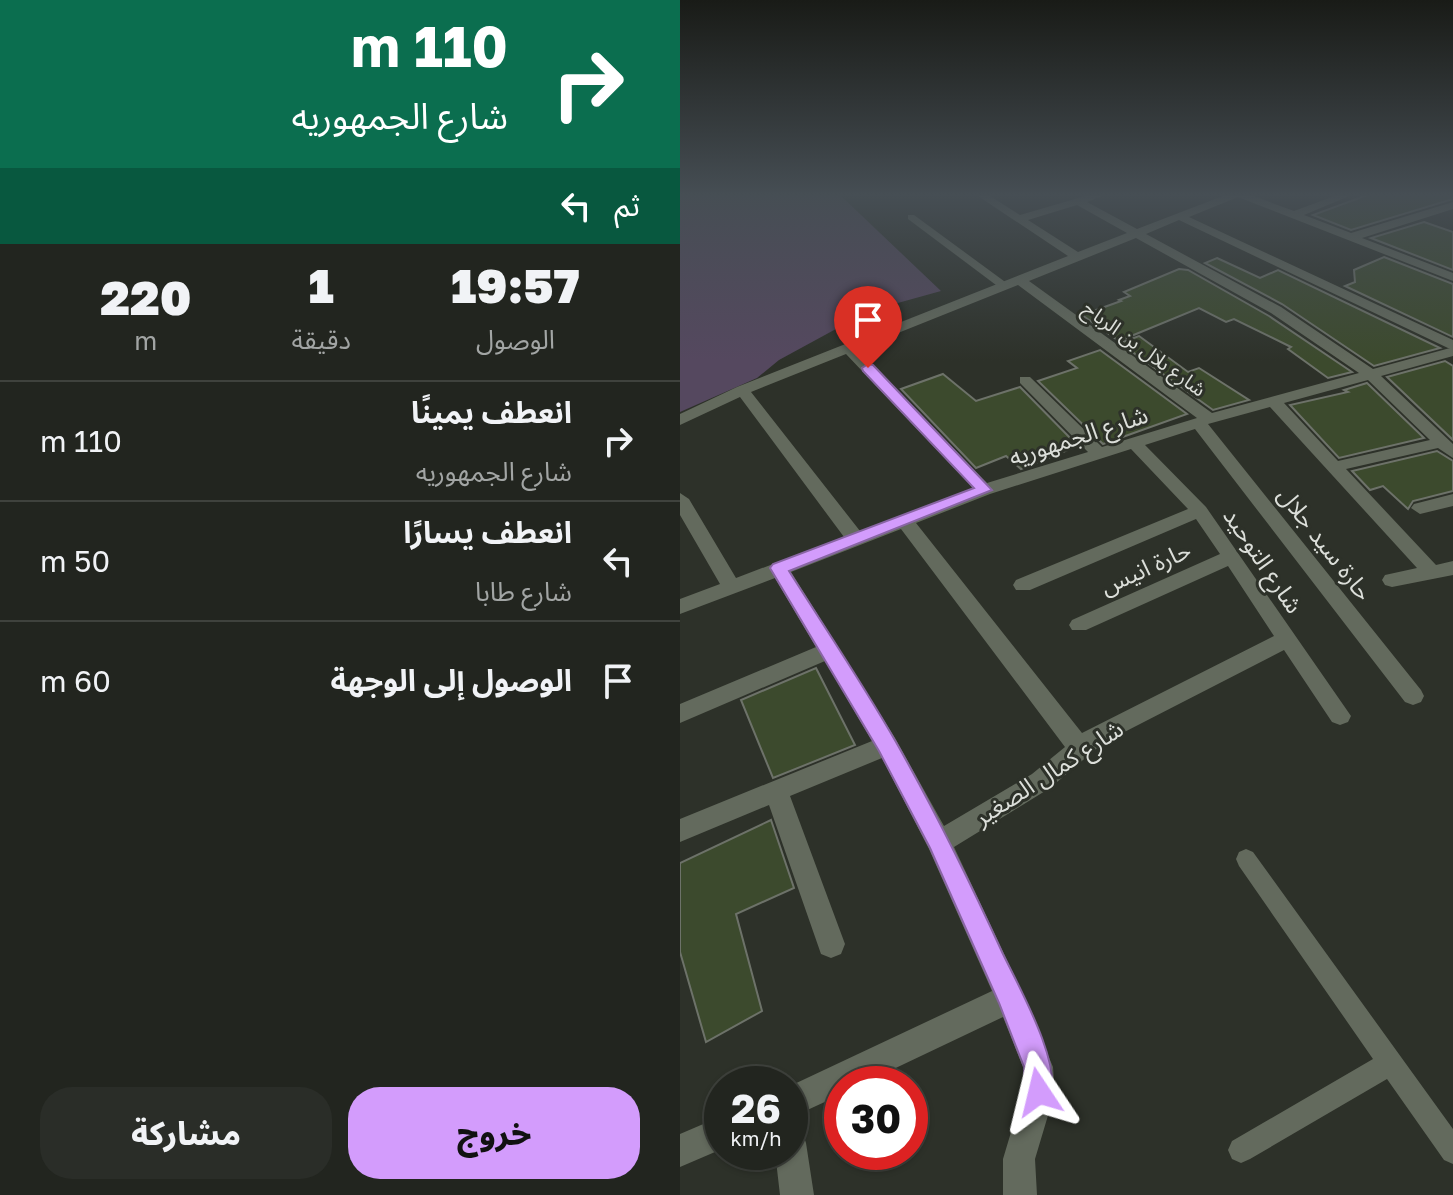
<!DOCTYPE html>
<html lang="ar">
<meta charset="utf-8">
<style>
body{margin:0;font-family:"Golos Text","Noto Sans Arabic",sans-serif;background:#2a2d28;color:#f1f3f6;direction:rtl;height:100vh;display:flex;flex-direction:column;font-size:30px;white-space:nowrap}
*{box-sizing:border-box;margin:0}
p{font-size:26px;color:#a2a5a4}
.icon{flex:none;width:44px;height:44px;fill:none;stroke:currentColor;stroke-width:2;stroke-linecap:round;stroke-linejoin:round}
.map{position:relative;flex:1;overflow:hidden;direction:ltr}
.details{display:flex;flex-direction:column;background:#22251f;width:680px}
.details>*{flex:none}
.top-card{background:#0b6e4f;color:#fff;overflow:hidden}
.speed{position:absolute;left:24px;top:1066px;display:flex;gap:16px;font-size:40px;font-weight:700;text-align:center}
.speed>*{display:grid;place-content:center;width:104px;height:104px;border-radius:50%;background:#22251f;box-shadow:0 2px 6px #0004,0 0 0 2px #3f423d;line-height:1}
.speed small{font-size:20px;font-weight:400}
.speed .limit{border:12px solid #d22;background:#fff;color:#111}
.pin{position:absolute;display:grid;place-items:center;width:68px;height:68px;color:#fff;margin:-82px -34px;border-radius:50% 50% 50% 0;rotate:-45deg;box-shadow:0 0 8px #0007}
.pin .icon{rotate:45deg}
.me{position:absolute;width:88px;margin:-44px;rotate:350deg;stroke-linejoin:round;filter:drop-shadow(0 0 6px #0008)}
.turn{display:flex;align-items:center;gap:28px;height:168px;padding:0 40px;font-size:36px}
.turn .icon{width:104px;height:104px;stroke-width:2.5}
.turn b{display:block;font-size:56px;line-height:68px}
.then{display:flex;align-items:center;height:76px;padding:0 40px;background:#0003;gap:16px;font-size:30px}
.eta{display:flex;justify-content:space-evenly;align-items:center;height:136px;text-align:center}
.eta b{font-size:48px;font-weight:800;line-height:56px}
.cta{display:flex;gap:16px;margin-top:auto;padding:16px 40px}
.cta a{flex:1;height:92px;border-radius:32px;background:#d39cfc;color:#111;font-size:32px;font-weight:800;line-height:92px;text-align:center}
.cta a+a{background:#2a2d28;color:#f1f3f6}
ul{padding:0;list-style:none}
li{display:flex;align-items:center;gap:24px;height:120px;padding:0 40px;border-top:2px solid #3f423d}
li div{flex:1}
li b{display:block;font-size:30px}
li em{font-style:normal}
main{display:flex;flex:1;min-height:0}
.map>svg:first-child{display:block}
.green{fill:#55485f}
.building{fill:#3c4a2d;stroke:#6d7269;stroke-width:2}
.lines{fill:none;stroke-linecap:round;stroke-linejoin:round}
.service{fill:#636a5d;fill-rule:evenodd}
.minor{fill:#636a5d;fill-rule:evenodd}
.route{fill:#d39cfc;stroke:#8965a4;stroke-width:2}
.labels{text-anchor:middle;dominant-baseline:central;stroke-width:6;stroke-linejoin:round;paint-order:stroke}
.far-street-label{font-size:20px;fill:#dcdfda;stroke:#2d3129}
.street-label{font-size:24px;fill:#dcdfda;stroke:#2d3129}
</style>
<main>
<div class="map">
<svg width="773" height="1195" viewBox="0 0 773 1195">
<rect width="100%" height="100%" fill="#2d3129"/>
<path class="green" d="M0,194H159L261,291L189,311L99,360L77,378L0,412Z"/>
<g class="building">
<path d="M690,194H773V199L671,230L633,215Z"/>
<path d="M744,222L773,232V270L691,238Z"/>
<path d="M704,257L773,284V337L665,286L675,282L674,270Z"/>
<path d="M537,258L580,278L598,270L760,348L694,366L602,304L525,263Z"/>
<path d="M499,269L508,270L589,316L672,372L648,378L608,349L611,347L554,319L546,322L519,308L439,341L402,315L441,301L439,300L450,296L444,292Z"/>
<path d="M459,336L508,372L519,368L569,400L533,410L440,343Z"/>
<path d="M420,350L507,414L423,444L358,381L397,368L388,361Z"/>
<path d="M765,361L773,366V440L707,377Z"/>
<path d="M263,374L296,401L340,387L398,446L341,469L326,456L296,468L221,389Z"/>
<path d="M687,383L744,438L659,458L610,405L668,392L664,390Z"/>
<path d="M757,451L773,461V491L733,501L728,509L703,486L690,490L672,471Z"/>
<path d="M136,668L175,745L93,778L61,700Z"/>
<path d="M91,820L114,888L56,914L82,1011L26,1042L0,952V863Z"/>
</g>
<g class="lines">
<g class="service">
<path d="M228,215H234L328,284V288H320L228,219Z"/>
<path d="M566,849L573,852L773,1129V1164L764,1160L707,1079L570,1159L561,1163L552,1159L548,1150L552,1141L693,1059L559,866L556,859L559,852Z"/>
</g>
<g class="minor">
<path d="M295,194H307L340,215L412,194H427L407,202L457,229L548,194H568L614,211L660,194H674L624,215L671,233L773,202V209L682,238L773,273V281L558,197L509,217L773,340V356L701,376L773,444V458L758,448L666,469L756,565L773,561V575L712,587L705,585L702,580L705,575L737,568L590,407L528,424L741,690L744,696L741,702L733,705L725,702L515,429L465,445L526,507L671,716L668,722L660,725L652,722L604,650L423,743L370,788L274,847L340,988L373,1067L375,1092L355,1159L357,1195H323V1159L343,1092V1067L323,1017L182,1084H162V1094L110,1118V1086L312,991L249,849L202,758L110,796L165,944L161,954L151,958L141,954L89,805L0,842V819L192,741L145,661L0,723V704L136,647L95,578L0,614V599L40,584L0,515V493L9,499L56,578L164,537L60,397L0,425V414L57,387L388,256ZM397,205L447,233L398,252L348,220ZM499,220L768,348H770L693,369L601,307L466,234ZM456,238L591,313L679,373L532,413L349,281ZM338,285L517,418L422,447L350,377H340V383L408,452L307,483L178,349ZM166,354L293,488L180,531L71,392ZM688,380L750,440L658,461L604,403ZM451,449L508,509L336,580L333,585L336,590H350L516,519L540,554L392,620L389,625L392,630H406L548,566L594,636L402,733L236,523L310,494ZM221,529L385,747L352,774L264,826L215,738L111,572Z"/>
<path d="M773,494V506L740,514L731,508L734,504Z"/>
<path d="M42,1116V1149L0,1167V1134Z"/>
<path d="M110,1127L122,1131L126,1143L134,1195H100L95,1152H110Z"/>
</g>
</g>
<linearGradient id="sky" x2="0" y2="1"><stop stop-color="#191b17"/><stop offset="0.54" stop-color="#464e54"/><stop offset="1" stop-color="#464e54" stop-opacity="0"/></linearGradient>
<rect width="773" height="361" fill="url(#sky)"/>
<path class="route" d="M188,364L193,365L312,490L109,571C145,628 183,684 216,742C255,811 290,882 323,954C340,989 384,1067 370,1102L359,1107L349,1102L345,1092L344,1067L319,1003L250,848L199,751L90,568L93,564L294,488L183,371L182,368Z"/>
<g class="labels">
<g class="far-street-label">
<text transform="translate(465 348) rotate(36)">شارع بلال بن الرباح</text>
</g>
<g class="street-label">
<text transform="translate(398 435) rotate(-18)">شارع الجمهوريه</text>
<text transform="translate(646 543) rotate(52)">حارة سيد جلال</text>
<text transform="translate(584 560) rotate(56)">شارع التوحيد</text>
<text transform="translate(465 567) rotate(-24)">حارة انيس</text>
<text transform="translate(368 772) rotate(-33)">شارع كمال الصغير</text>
</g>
</g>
</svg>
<div class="speed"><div>26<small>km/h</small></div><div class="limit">30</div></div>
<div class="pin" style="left:188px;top:368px;background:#d93025"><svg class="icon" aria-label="arrive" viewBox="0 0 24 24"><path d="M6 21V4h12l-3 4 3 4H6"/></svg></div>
<svg class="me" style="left:359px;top:1092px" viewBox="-20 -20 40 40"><path d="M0-17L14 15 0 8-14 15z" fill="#d39cfc" stroke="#fff" stroke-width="4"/></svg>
</div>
<section class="details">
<div class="top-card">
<div class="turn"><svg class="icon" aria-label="right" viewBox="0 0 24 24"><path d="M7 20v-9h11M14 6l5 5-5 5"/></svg><div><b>110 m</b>شارع الجمهوريه</div></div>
<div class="then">ثم<svg class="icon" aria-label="left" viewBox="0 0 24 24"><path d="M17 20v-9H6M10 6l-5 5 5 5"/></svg></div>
</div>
<div class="eta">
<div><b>19:57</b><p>الوصول</p></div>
<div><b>1</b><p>دقيقة</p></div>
<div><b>220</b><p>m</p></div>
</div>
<ul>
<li><svg class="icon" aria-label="right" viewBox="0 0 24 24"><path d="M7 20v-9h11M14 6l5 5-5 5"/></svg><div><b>انعطف يمينًا</b><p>شارع الجمهوريه</p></div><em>110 m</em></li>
<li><svg class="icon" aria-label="left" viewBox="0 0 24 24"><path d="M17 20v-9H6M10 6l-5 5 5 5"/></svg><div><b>انعطف يسارًا</b><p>شارع طابا</p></div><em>50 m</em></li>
<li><svg class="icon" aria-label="arrive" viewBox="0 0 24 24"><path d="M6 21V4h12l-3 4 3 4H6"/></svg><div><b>الوصول إلى الوجهة</b></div><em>60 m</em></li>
</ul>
<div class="cta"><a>خروج</a><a>مشاركة</a></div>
</section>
</main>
